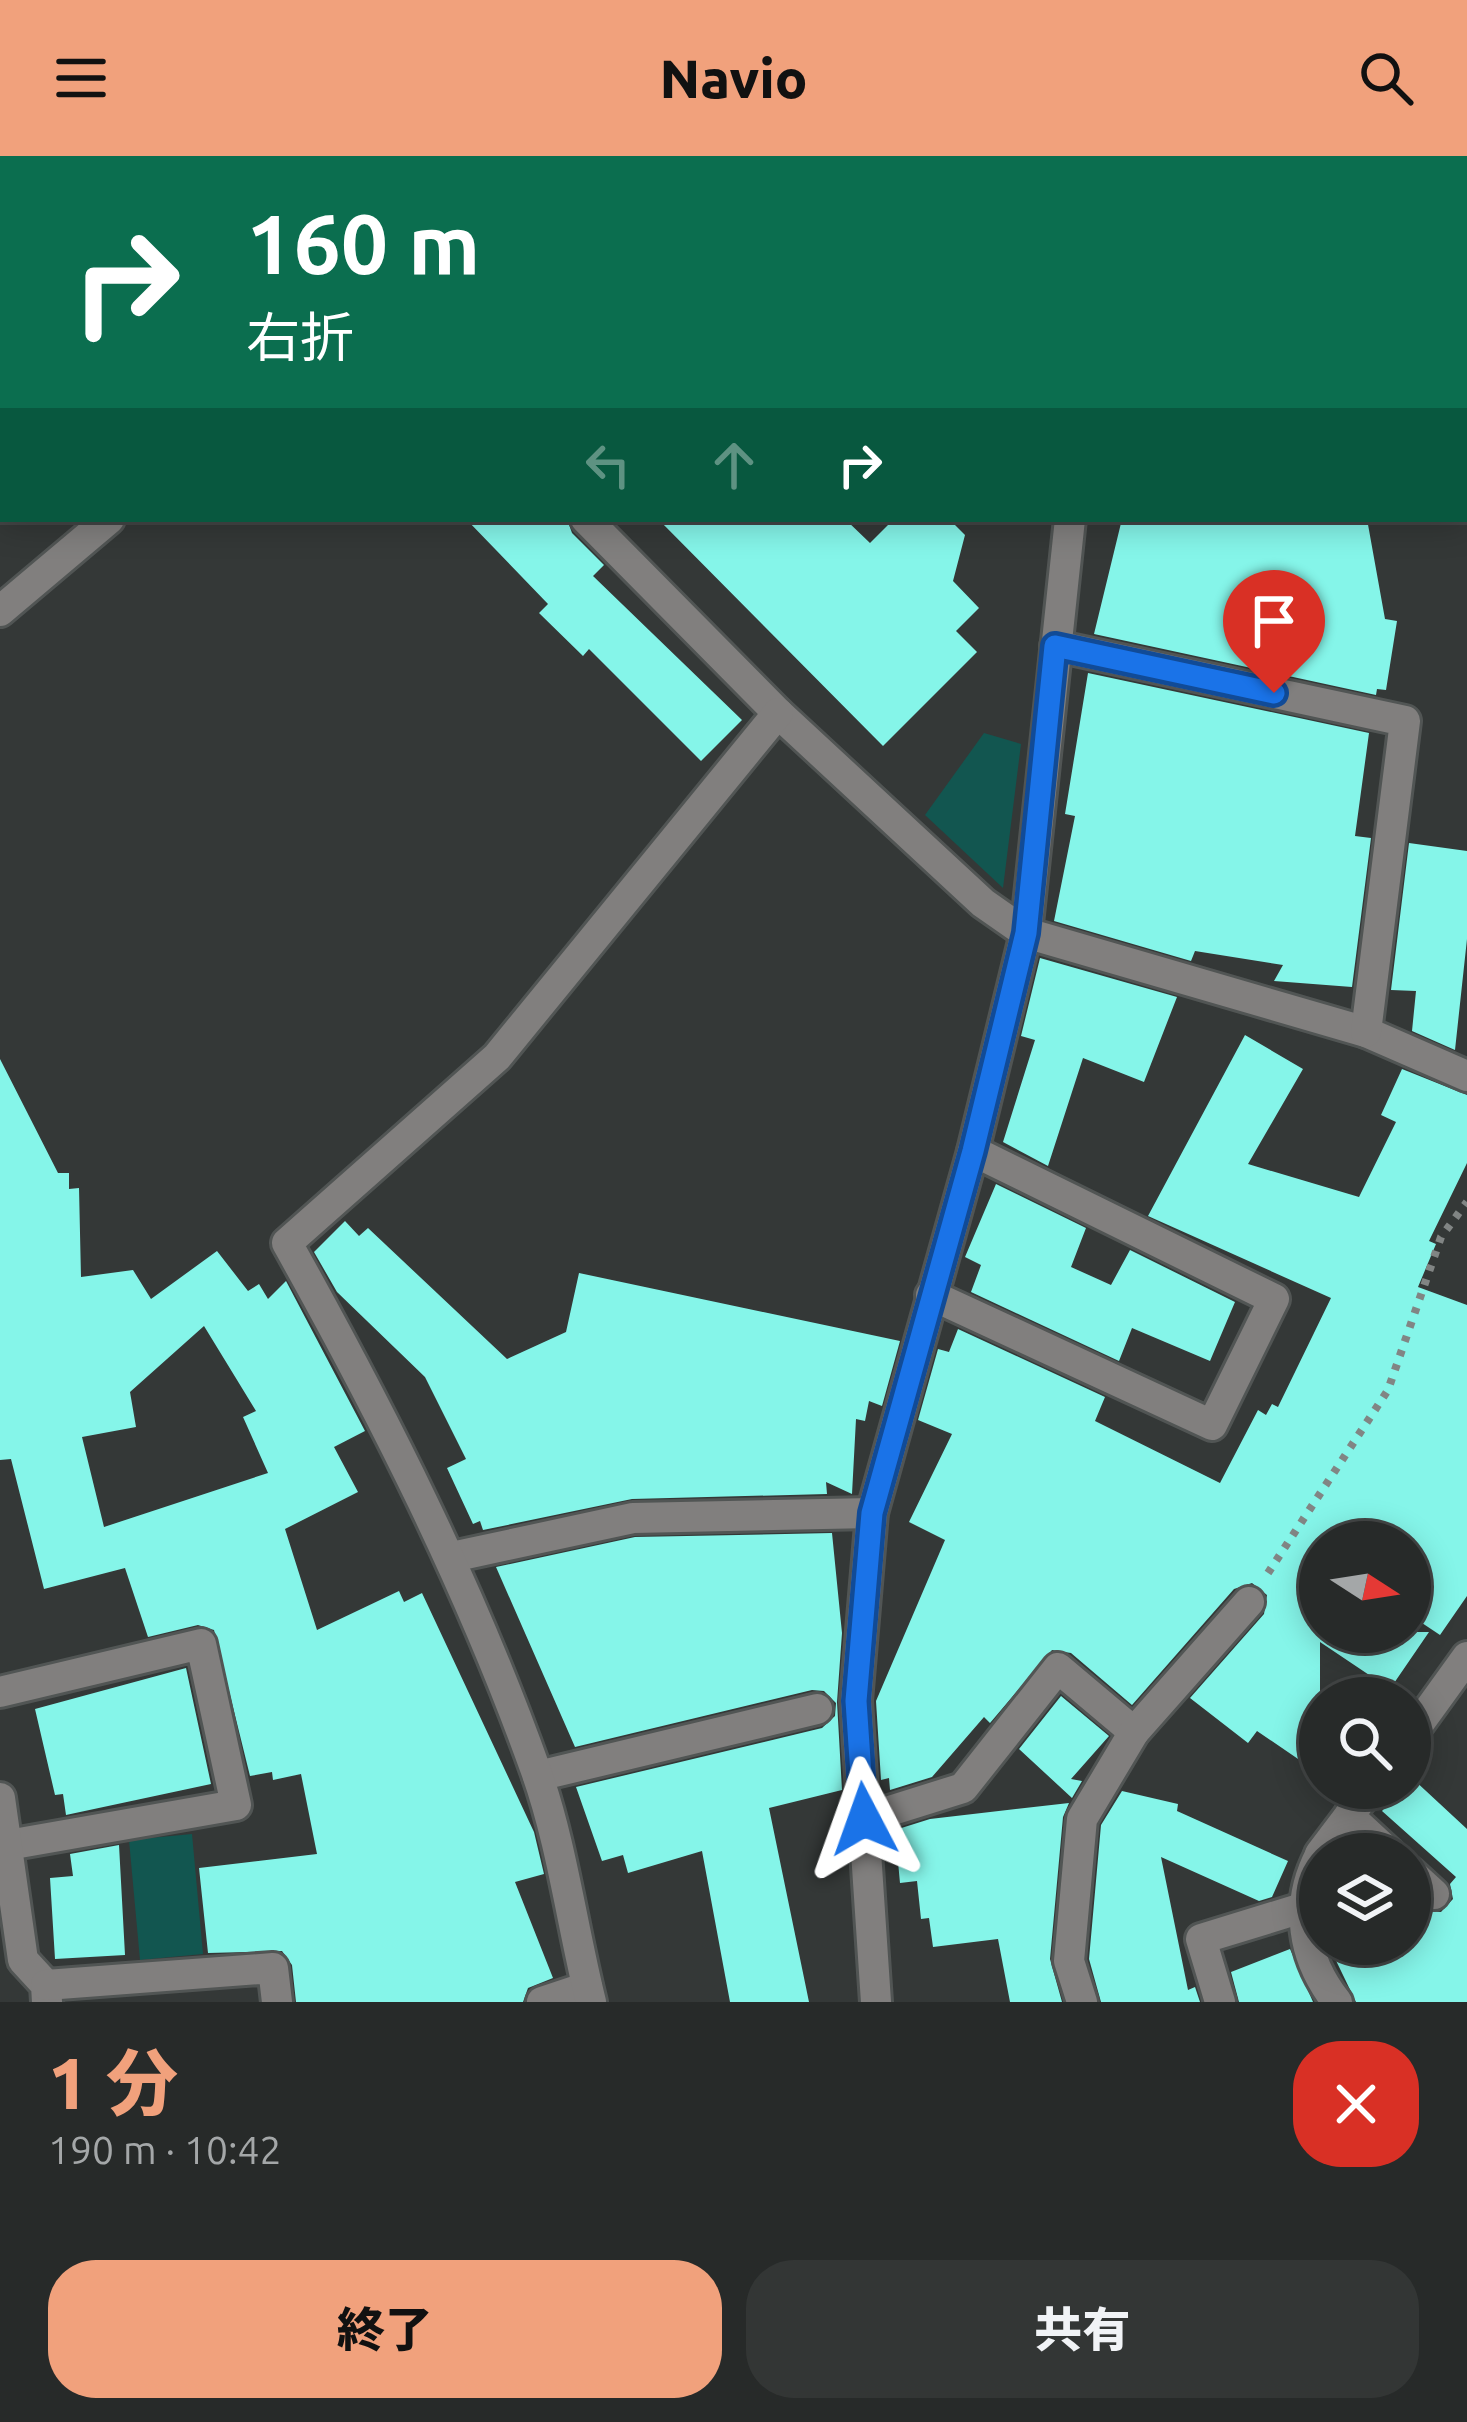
<!DOCTYPE html>
<html lang="ja">
<meta charset="utf-8">
<style>
body{margin:0;font-family:Ubuntu,"Noto Sans JP",sans-serif;background:#333635;color:#f1f3f6;height:100vh;display:flex;flex-direction:column;font-size:45px;white-space:nowrap}
*{box-sizing:border-box;margin:0}
p{font-size:39px;color:#a4a7a8}
.icon{flex:none;width:66px;height:66px;fill:none;stroke:currentColor;stroke-width:2;stroke-linecap:round;stroke-linejoin:round}
.map{position:relative;height:1846px;overflow:hidden}
.side{display:flex;flex-direction:column;background:#272a29;flex:1}
.side>*{flex:none}
.top-card{position:absolute;left:0px;top:0px;width:1467px;height:366px;box-shadow:0 6px 30px #0003,0 0 0 3px #434646;background:#0b6e4f;color:#fff;overflow:hidden}
.needle{width:78px;rotate:102deg}
.fabs{position:absolute;left:1299px;top:1365px;display:grid;gap:24px}
.fabs a{display:grid;place-items:center;width:132px;height:132px;border-radius:50%;background:#272a29;box-shadow:0 6px 30px #0003,0 0 0 3px #434646;font-size:60px}
.pin{position:absolute;display:grid;place-items:center;width:102px;height:102px;color:#fff;margin:-123px -51px;border-radius:50% 50% 50% 0;rotate:-45deg;box-shadow:0 0 12px #0007}
.pin .icon{rotate:45deg}
.me{position:absolute;width:132px;margin:-66px;rotate:356deg;stroke-linejoin:round;filter:drop-shadow(0 0 9px #0008)}
.turn{display:flex;align-items:center;gap:42px;height:252px;padding:0 48px;font-size:54px}
.turn .icon{width:156px;height:156px;stroke-width:2.5}
.turn b{display:block;font-size:84px;line-height:102px}
.lanes{display:flex;align-items:center;height:114px;padding:0 48px;background:#0003;justify-content:center;gap:60px;direction:ltr}
.lanes .off{opacity:.35}
.round{display:grid;place-items:center;flex:none;width:126px;height:126px;border-radius:48px;background:#333635}
.summary{display:flex;align-items:center;justify-content:space-between;height:204px;padding:0 48px}
h1{font-size:72px;font-weight:800;line-height:90px;color:#f1a17c}
.action{display:flex;gap:24px;margin-top:auto;padding:24px 48px}
.action a{flex:1;height:138px;border-radius:48px;background:#f1a17c;color:#111;font-size:48px;font-weight:800;line-height:138px;text-align:center}
.action a+a{background:#333635;color:#f1f3f6}
header{display:flex;justify-content:space-between;align-items:center;height:156px;padding:0 48px;background:#f1a17c;color:#111;font-size:54px;font-weight:800}
.map>svg:first-child{display:block}
.green{fill:#125650}
.building{fill:#85f5e9;fill-rule:evenodd}
.lines{fill:none;stroke-linecap:round;stroke-linejoin:round}
.minor-casing{stroke:#515554;stroke-width:36}
.path{stroke:#818584;stroke-width:8;stroke-dasharray:6 9;stroke-linecap:butt}
.minor{stroke:#817f7e;stroke-width:30}
.route-casing{stroke:#114b97;stroke-width:30}
.route{stroke:#1a73e8;stroke-width:21}
</style>
<header><svg class="icon" aria-label="menu" viewBox="0 0 24 24"><path d="M4 6h16M4 12h16M4 18h16"/></svg>Navio<svg class="icon" aria-label="search" viewBox="0 0 24 24"><circle cx="10" cy="10" r="6"/><path d="M15 15l6 6"/></svg></header>
<div class="map">
<svg width="1467" height="1846" viewBox="0 0 1467 1846">
<rect width="100%" height="100%" fill="#343837"/>
<g class="green">
<path d="M984,577L1021,588L1003,732L925,659Z"/>
<path d="M192,1678L203,1798L140,1804L129,1684Z"/>
</g>
<g class="building">
<path d="M466,363H567L572,377L604,409L593,420L742,564L701,605L589,493L583,500L539,457L548,448Z"/>
<path d="M658,363H845L870,387L894,363H949L965,379L953,425L979,452L956,475L977,496L883,590Z"/>
<path d="M1122,363H1367L1385,463L1397,465L1386,534L1377,533L1376,539L1094,478Z"/>
<path d="M1088,517L1369,577L1355,680L1371,682L1352,831L1274,825L1283,809L1195,795L1191,805L1054,765L1075,660L1065,658Z"/>
<path d="M1409,687L1467,695V783L1455,894L1412,875L1416,835L1391,834Z"/>
<path d="M1040,802L1177,841L1144,926L1083,902L1048,1010L1003,986L1035,884L1021,880Z"/>
<path d="M1245,879L1303,913L1248,1008L1359,1041L1396,966L1381,959L1402,913L1467,939V1007L1429,1085L1436,1088L1418,1131L1467,1149V1440L1440,1479L1410,1459V1386H1320V1476H1429L1390,1533L1320,1486V1618L1257,1575L1248,1587L1190,1542L1264,1458L1267,1439L1252,1427L1234,1433L1132,1549L1071,1497L1052,1494L990,1567L984,1561L932,1621L890,1634L889,1622L881,1624L876,1545L945,1384L909,1366L952,1278L918,1264L938,1193L949,1196L958,1173L1105,1241L1095,1265L1220,1327L1258,1254L1266,1259L1272,1248L1278,1251L1331,1142L1148,1060Z"/>
<path d="M0,903L58,1017H69V1033L79,1032L81,1121L133,1114L151,1143L217,1095L248,1135L259,1128L268,1143L286,1125L365,1275L334,1291L358,1336L285,1373L317,1474L399,1435L404,1446L422,1437L534,1676L544,1718L515,1726L553,1822L528,1832L523,1846H296L292,1809L282,1795L208,1797L199,1712L317,1698L301,1618L273,1624L272,1616L250,1620L214,1474L198,1469L148,1481L125,1412L44,1433L11,1303L0,1304ZM204,1170L256,1255L243,1261L268,1317L104,1371L82,1281L136,1271L130,1236Z"/>
<path d="M996,1028L1086,1072L1071,1111L1111,1129L1130,1094L1235,1146L1210,1205L1132,1172L1119,1205L971,1136L981,1109L965,1101Z"/>
<path d="M345,1065L359,1080L368,1072L507,1203L566,1176L579,1117L900,1185L882,1250L869,1245L865,1265L856,1263L852,1338L826,1326L827,1338L632,1343L483,1374L480,1365L473,1368L447,1312L466,1303L425,1221L337,1136L314,1096Z"/>
<path d="M832,1377L842,1477L837,1546L842,1634L769,1652L809,1846H730L702,1695L628,1717L623,1699L602,1705L576,1631L822,1572L835,1560L836,1547L824,1535L812,1534L575,1591L496,1411L635,1381Z"/>
<path d="M186,1512L211,1628L66,1659L63,1638L55,1639L35,1553Z"/>
<path d="M1061,1540L1109,1580L1071,1623L1082,1625L1072,1642L1019,1593Z"/>
<path d="M1412,1622L1467,1673V1846H1356L1328,1788H1410V1773L1426,1755L1441,1756L1453,1743L1450,1728L1456,1721L1382,1655L1403,1632H1410Z"/>
<path d="M1122,1635L1178,1648L1177,1655L1288,1705L1272,1741L1259,1745L1161,1701L1188,1834L1195,1831L1200,1846H1101L1089,1803L1101,1669Z"/>
<path d="M1069,1647L1063,1661L1050,1803L1062,1846H1010L998,1783L933,1791L929,1762L921,1763L917,1725L900,1727L895,1674L930,1663Z"/>
<path d="M119,1689L125,1799L55,1803L50,1722L73,1720L70,1698Z"/>
<path d="M1290,1793L1313,1846H1239L1231,1816Z"/>
</g>
<g class="lines">
<g class="minor-casing">
<g id="minor">
<path d="M304,0L307,3"/>
<path d="M532,0L535,3"/>
<path d="M1145,0L1150,3"/>
<path d="M495,3L498,0"/>
<path d="M1455,3L1456,0"/>
<path d="M0,175L3,173"/>
<path d="M1464,186L1467,187"/>
<path d="M0,223L3,227"/>
<path d="M586,363L778,557L983,747L1026,777L1366,876L1467,920"/>
<path d="M0,455L109,363"/>
<path d="M1056,490L1405,565L1366,876"/>
<path d="M931,1139L1212,1269L1274,1143L973,995"/>
<path d="M452,1401L633,1362L872,1357"/>
<path d="M0,1536L201,1488L236,1649L8,1689"/>
<path d="M1410,1580L1467,1501"/>
<path d="M538,1620L817,1553"/>
<path d="M0,1642L23,1804L46,1829L47,1846"/>
<path d="M1349,1660L1390,1698"/>
<path d="M864,1663L963,1632L1058,1512L1134,1576"/>
<path d="M1320,1698L1370,1632"/>
<path d="M1320,1699C1294,1749 1302,1802 1337,1846"/>
<path d="M1410,1716L1434,1738"/>
<path d="M46,1829L273,1812L277,1846"/>
<path d="M542,1846L587,1831"/>
<path d="M591,1846C572,1770 562,1688 536,1615C470,1430 383,1259 287,1087L497,901L778,557"/>
<path d="M876,1846L856,1545L872,1357L973,995L1026,777L1070,363"/>
<path d="M1082,1846L1069,1805L1082,1663L1134,1576L1249,1446"/>
<path d="M1220,1846L1201,1783L1302,1752"/>
</g>
</g>
<path class="path" d="M1268,1417L1388,1234L1441,1081L1467,1046"/>
<use href="#minor" class="minor"/>
</g>
<g class="lines">
<g class="route-casing">
<path id="route" d="M864,1663L856,1545L872,1357L973,995L1026,777L1055,490L1274,537"/>
</g>
<use href="#route" class="route"/>
</g>
</svg>
<div class="fabs">
<a><svg class="needle" viewBox="-14 -14 28 28"><path d="M0-13l5 13h-10z" fill="#e53935"/><path d="M0 13l5-13h-10z" fill="#a4a7a8"/></svg></a>
<a><svg class="icon" aria-label="search" viewBox="0 0 24 24"><circle cx="10" cy="10" r="6"/><path d="M15 15l6 6"/></svg></a>
<a><svg class="icon" aria-label="layers" viewBox="0 0 24 24"><path d="M12 4l9 5-9 5-9-5zM3 14l9 5 9-5"/></svg></a>
</div>
<div class="pin" style="left:1274px;top:537px;background:#d93025"><svg class="icon" aria-label="arrive" viewBox="0 0 24 24"><path d="M6 21V4h12l-3 4 3 4H6"/></svg></div>
<svg class="me" style="left:864px;top:1663px" viewBox="-20 -20 40 40"><path d="M0-17L14 15 0 8-14 15z" fill="#1a73e8" stroke="#fff" stroke-width="4"/></svg>
<div class="top-card">
<div class="turn"><svg class="icon" aria-label="right" viewBox="0 0 24 24"><path d="M7 20v-9h11M14 6l5 5-5 5"/></svg><div><b>160 m</b>右折</div></div>
<div class="lanes"><svg class="icon off" aria-label="left" viewBox="0 0 24 24"><path d="M17 20v-9H6M10 6l-5 5 5 5"/></svg><svg class="icon off" aria-label="ahead" viewBox="0 0 24 24"><path d="M12 20V5M6 11l6-6 6 6"/></svg><svg class="icon" aria-label="right" viewBox="0 0 24 24"><path d="M7 20v-9h11M14 6l5 5-5 5"/></svg></div>
</div>
</div>
<section class="side">
<div class="summary"><div><h1>1 分</h1><p>190 m · 10:42</p></div><a class="round" style="background:#d93025;color:#fff"><svg class="icon" aria-label="close" viewBox="0 0 24 24"><path d="M6 6l12 12M18 6L6 18"/></svg></a></div>
<div class="action"><a>終了</a><a>共有</a></div>
</section>
